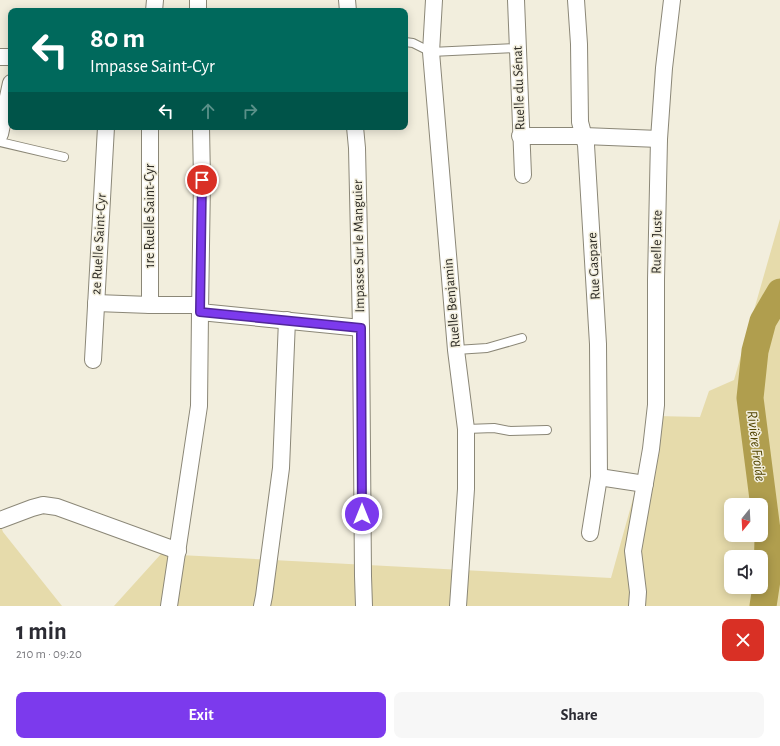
<!DOCTYPE html>
<meta charset="utf-8">
<style>
body{margin:0;font-family:"Alegreya Sans",sans-serif;background:#f7f7f7;color:#2b2b33;height:100vh;display:flex;flex-direction:column;font-size:15px;white-space:nowrap}
*{box-sizing:border-box;margin:0}
p{font-size:13px;color:#7c7c81}
.icon{flex:none;width:22px;height:22px;fill:none;stroke:currentColor;stroke-width:2;stroke-linecap:round;stroke-linejoin:round}
.map{position:relative;height:606px;overflow:hidden}
.side{display:flex;flex-direction:column;background:#fff;flex:1}
.side>*{flex:none}
.top-card{position:absolute;left:8px;top:8px;width:400px;height:122px;border-radius:8px;box-shadow:0 2px 10px #0003;background:#00695c;color:#fff;overflow:hidden}
.needle{width:26px;rotate:198deg}
.buttons{position:absolute;left:724px;top:498px;display:grid;gap:8px}
.buttons a{display:grid;place-items:center;width:44px;height:44px;border-radius:8px;background:#fff;box-shadow:0 2px 10px #0003;font-size:20px}
.pin{position:absolute;display:grid;place-items:center;width:34px;height:34px;color:#fff;margin:-17px;border:2px solid #fff;border-radius:50%;box-shadow:0 1px 4px #0007}
.me{position:absolute;width:44px;margin:-22px;rotate:0deg;stroke-linejoin:round;filter:drop-shadow(0 0 3px #0008)}
.turn{display:flex;align-items:center;gap:14px;height:84px;padding:0 16px;font-size:18px}
.turn .icon{width:52px;height:52px;stroke-width:2.5}
.turn b{display:block;font-size:28px;line-height:34px}
.lanes{display:flex;align-items:center;height:38px;padding:0 16px;background:#0003;justify-content:center;gap:20px;direction:ltr}
.lanes .off{opacity:.35}
.round{display:grid;place-items:center;flex:none;width:42px;height:42px;border-radius:8px;background:#f7f7f7}
.head{display:flex;align-items:center;justify-content:space-between;height:68px;padding:0 16px}
h1{font-size:24px;font-weight:700;line-height:30px}
.primary-button{display:flex;gap:8px;margin-top:auto;padding:8px 16px}
.primary-button a{flex:1;height:46px;border-radius:8px;background:#7c3aed;color:#fff;font-size:16px;font-weight:700;line-height:46px;text-align:center}
.primary-button a+a{background:#f7f7f7;color:#2b2b33}
.map>svg:first-child{display:block}
.green{fill:#e6dbab;fill-rule:evenodd}
.lines{fill:none;stroke-linecap:round;stroke-linejoin:round}
.river{stroke:#b09e4e;stroke-width:27}
.lane-casing{stroke:#8b8777;stroke-width:10}
.street-casing{stroke:#8b8777;stroke-width:18}
.lane{stroke:#fff;stroke-width:8}
.street{stroke:#fff;stroke-width:16}
.route-casing{stroke:#51269a;stroke-width:10}
.route{stroke:#7c3aed;stroke-width:7}
.labels{text-anchor:middle;dominant-baseline:central;stroke-width:3;stroke-linejoin:round;paint-order:stroke}
.street-label{font-size:14px;fill:#2e2c26;stroke:#f2eedd}
.water-label{font-size:15px;font-style:italic;fill:#524501;stroke:#f2eedd}
</style>
<div class="map">
<svg width="780" height="606" viewBox="0 0 780 606">
<rect width="100%" height="100%" fill="#f2eedd"/>
<g class="green">
<path d="M780,219V606H114L161,554L611,578L656,416L700,417L709,391L734,380ZM731,505H761V535H731ZM731,557H761V587H731Z"/>
<path d="M0,524L3,532L62,606H0Z"/>
</g>
<g class="lines">
<path class="river" d="M763,606L767,580L768,538L750,398L755,351L763,321L780,292"/>
<g class="lane-casing">
<g id="lane">
<path d="M405,42L413,43L431,52L517,48"/>
<path d="M0,142L64,157"/>
<path d="M456,350L487,348L522,338"/>
<path d="M466,429L494,428L510,431L547,430"/>
</g>
</g>
<g class="street-casing">
<g id="street">
<path d="M198,0V11"/>
<path d="M347,0L348,11"/>
<path d="M434,0L431,52L456,350L466,429V489L458,606"/>
<path d="M516,0L523,175"/>
<path d="M576,0L579,44L580,122L586,145L598,344L599,477L590,533"/>
<path d="M154,11L155,0"/>
<path d="M0,57H11"/>
<path d="M150,127V305"/>
<path d="M201,127L202,180L200,312L361,328"/>
<path d="M355,127L357,148L361,328L363,576L364,606"/>
<path d="M0,134L11,83"/>
<path d="M520,136H584L659,139"/>
<path d="M96,303L150,305H200"/>
<path d="M93,360L106,127"/>
<path d="M599,477L645,484"/>
<path d="M0,520L32,508L43,505L57,507L178,551"/>
<path d="M169,606L199,406L200,312"/>
<path d="M262,606L264,596L281,468L287,320"/>
<path d="M637,606L638,592L633,551L651,449L656,405V280L659,139L664,68L672,0"/>
</g>
</g>
<use href="#lane" class="lane"/>
<use href="#street" class="street"/>
</g>
<g class="lines">
<g class="route-casing">
<path id="route" d="M202,180L200,312L361,328L362,514"/>
</g>
<use href="#route" class="route"/>
</g>
<g class="labels">
<g class="street-label">
<text transform="translate(519 88) rotate(-92)">Ruelle du Sénat</text>
<text transform="translate(150 216) rotate(-90)">1re Ruelle Saint-Cyr</text>
<text transform="translate(657 242) rotate(-89)">Ruelle Juste</text>
<text transform="translate(99 244) rotate(-87)">2e Ruelle Saint-Cyr</text>
<text transform="translate(359 246) rotate(-91)">Impasse Sur le Manguier</text>
<text transform="translate(594 266) rotate(-93)">Rue Gaspare</text>
<text transform="translate(452 303) rotate(-95)">Ruelle Benjamin</text>
</g>
<g class="water-label">
<text transform="translate(756 446) rotate(83)">Rivière Froide</text>
</g>
</g>
</svg>
<div class="buttons">
<a><svg class="needle" viewBox="-14 -14 28 28"><path d="M0-13l5 13h-10z" fill="#e53935"/><path d="M0 13l5-13h-10z" fill="#7c7c81"/></svg></a>
<a><svg class="icon" aria-label="sound" viewBox="0 0 24 24"><path d="M4 9h4l5-4v14l-5-4H4zM17 9q2 3 0 6"/></svg></a>
</div>
<div class="pin" style="left:202px;top:180px;background:#d93025"><svg class="icon" aria-label="arrive" viewBox="0 0 24 24"><path d="M6 21V4h12l-3 4 3 4H6"/></svg></div>
<svg class="me" style="left:362px;top:514px" viewBox="-20 -20 40 40"><circle r="17" fill="#7c3aed" stroke="#fff" stroke-width="3"/><path d="M0-11L8 9 0 5-8 9z" fill="#fff"/></svg>
<div class="top-card">
<div class="turn"><svg class="icon" aria-label="left" viewBox="0 0 24 24"><path d="M17 20v-9H6M10 6l-5 5 5 5"/></svg><div><b>80 m</b>Impasse Saint-Cyr</div></div>
<div class="lanes"><svg class="icon" aria-label="left" viewBox="0 0 24 24"><path d="M17 20v-9H6M10 6l-5 5 5 5"/></svg><svg class="icon off" aria-label="ahead" viewBox="0 0 24 24"><path d="M12 20V5M6 11l6-6 6 6"/></svg><svg class="icon off" aria-label="right" viewBox="0 0 24 24"><path d="M7 20v-9h11M14 6l5 5-5 5"/></svg></div>
</div>
</div>
<section class="side">
<div class="head"><div><h1>1 min</h1><p>210 m · 09:20</p></div><a class="round" style="background:#d93025;color:#fff"><svg class="icon" aria-label="close" viewBox="0 0 24 24"><path d="M6 6l12 12M18 6L6 18"/></svg></a></div>
<div class="primary-button"><a>Exit</a><a>Share</a></div>
</section>
